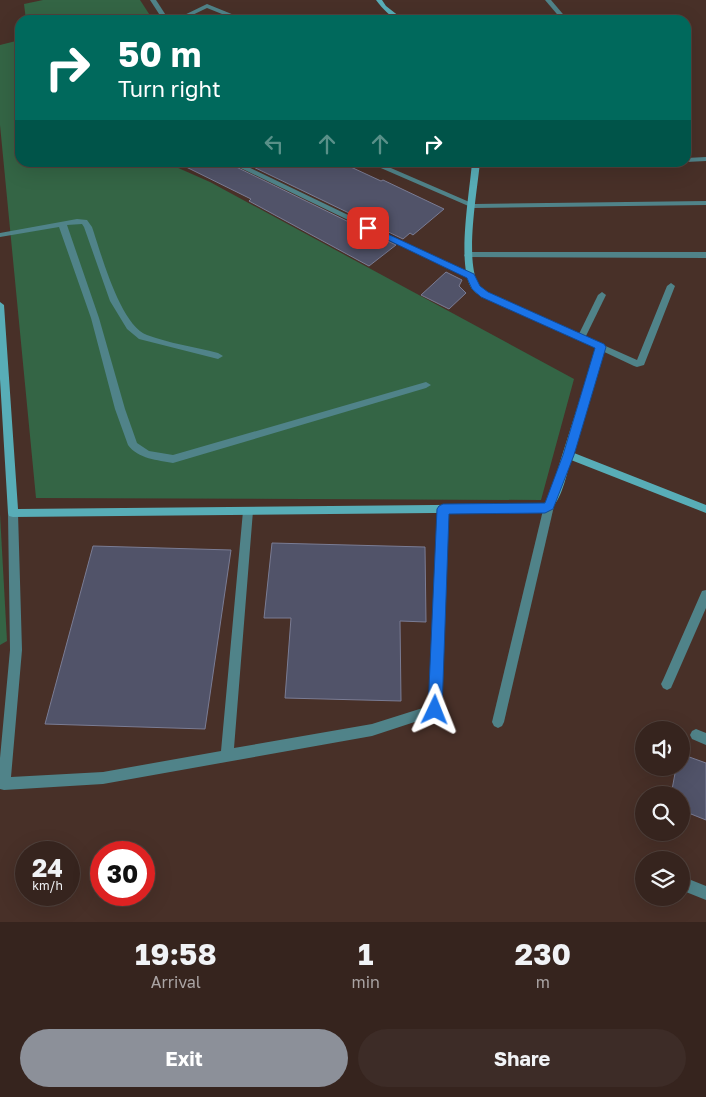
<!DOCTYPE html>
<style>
body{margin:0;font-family:"Golos Text",sans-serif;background:#3d2c27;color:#f1f3f6;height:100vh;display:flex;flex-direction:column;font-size:19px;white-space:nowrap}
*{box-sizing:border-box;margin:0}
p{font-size:16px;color:#aaa4a4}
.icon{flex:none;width:28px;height:28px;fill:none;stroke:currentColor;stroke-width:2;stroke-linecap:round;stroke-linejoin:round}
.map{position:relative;height:922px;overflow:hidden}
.sheet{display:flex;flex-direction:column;background:#36241e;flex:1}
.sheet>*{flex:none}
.guide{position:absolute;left:15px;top:15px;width:676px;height:152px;border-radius:15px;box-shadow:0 5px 20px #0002,0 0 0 1px #50413c;background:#00695c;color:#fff;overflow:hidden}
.fabs{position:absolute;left:635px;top:721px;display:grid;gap:10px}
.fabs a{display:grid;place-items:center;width:55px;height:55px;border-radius:50%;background:#36241e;box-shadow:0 5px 20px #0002,0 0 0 1px #50413c;font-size:25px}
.speed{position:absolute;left:15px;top:841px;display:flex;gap:10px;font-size:25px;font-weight:700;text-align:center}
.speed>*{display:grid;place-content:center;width:65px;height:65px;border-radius:50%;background:#36241e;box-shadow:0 5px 20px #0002,0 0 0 1px #50413c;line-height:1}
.speed small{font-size:12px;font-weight:400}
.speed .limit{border:8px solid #d22;background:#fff;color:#111}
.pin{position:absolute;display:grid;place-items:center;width:42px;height:42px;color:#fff;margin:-21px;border-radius:10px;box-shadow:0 2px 8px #0006}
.me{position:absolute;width:55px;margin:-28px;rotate:2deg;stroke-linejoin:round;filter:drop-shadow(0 0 4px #0008)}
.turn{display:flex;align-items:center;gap:18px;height:105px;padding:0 20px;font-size:22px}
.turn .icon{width:65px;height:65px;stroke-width:2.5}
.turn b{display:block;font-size:35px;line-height:42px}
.lanes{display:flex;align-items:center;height:48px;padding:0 20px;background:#0003;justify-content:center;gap:25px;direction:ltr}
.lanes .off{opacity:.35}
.eta{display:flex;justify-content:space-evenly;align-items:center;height:85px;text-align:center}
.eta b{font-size:30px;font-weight:700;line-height:35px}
.button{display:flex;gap:10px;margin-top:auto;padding:10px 20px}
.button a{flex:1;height:58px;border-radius:30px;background:#8c9099;color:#fff;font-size:20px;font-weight:700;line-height:58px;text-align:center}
.button a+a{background:#3d2c27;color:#f1f3f6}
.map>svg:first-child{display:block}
.green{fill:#346545}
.building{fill:#515369;stroke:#7a7c94}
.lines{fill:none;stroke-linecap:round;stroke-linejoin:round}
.lane{fill:#508389;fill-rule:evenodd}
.street{fill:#508389;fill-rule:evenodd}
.secondary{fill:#58adb7;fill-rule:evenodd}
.route{fill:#1a73e8;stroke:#114b97}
</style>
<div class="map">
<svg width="706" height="922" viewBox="0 0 706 922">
<rect width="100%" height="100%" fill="#483028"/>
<g class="green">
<path d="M43,0H140L153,20H26L24,4Z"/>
<path d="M20,40V162L167,163L210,182L574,379L541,500L36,498L0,125V45Z"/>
<path d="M0,514L7,641L0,645Z"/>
</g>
<g class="building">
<path d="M176,162H226L396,245L369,266L249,201L251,199Z"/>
<path d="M243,162H340L381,181L383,180L444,209L413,235L410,233L403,239Z"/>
<path d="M446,272L462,280L459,286L466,293L449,309L421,295Z"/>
<path d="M272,543L425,547L426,622L400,621L401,701L285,698L291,618H264Z"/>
<path d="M93,546L231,550L205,729L45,724Z"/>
<path d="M681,754L706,763V820L681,810V795H671L676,768H681Z"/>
</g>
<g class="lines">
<g class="lane">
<path d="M545,0H551L568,20H562Z"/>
<path d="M77,219L87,220L92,227C101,253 120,325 147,335C168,343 195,347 218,353L223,356L218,359L139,339L127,329L110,301L84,227L82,224L67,225L99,318L125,409L137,443L149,451L173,455L426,382L431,385L426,388L173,463C158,460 138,459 128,445L115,409L91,318L59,227L0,237V233Z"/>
</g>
<g class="street">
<path d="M150,0H156L169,20H163Z"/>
<path d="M207,4L244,19L245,20H237L207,8L182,20H174Z"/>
<path d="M706,157V161L686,162V158Z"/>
<path d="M228,162H238L475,276L474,278H468Z"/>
<path d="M367,162H377L474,204L706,201V205L473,208Z"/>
<path d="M473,162H535L532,164L476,166H473Z"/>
<path d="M468,252H706V258L465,257L464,255Z"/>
<path d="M671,283L675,286L644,365L637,367L634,366L598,349L597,347L598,345L601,344L637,360L667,286Z"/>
<path d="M602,292L606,295L585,338L584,340H578L577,338L598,295Z"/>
<path d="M549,502L553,503L554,506L504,722L502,726L498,728L494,726L492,722L544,506L545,503Z"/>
<path d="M443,505L447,506L448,509L441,710L439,714L372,736L103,784L4,790L0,789V758L10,650L8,513L9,510L13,509L17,510L18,513L22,650L11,777L103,772L221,751L243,511L244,508L248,507L252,508L253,511L234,748L372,724L429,706L438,509L439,506Z"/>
<path d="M706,590V608L671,688L667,690L663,688L661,684L663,680L702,591Z"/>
<path d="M696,729L706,733V745L692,739L690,735L692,731Z"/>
<path d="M681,876L706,886V900L681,890Z"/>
</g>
<g class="secondary">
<path d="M376,0H382L386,6L404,20C392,20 383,9 376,0Z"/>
<path d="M472,162H480C477,193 465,258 478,284C480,288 483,290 487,292L604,345L605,347L574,453L706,505V513L571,460C566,475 561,507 545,512L13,517L9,516L8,513L0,379V302L4,305L18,509L543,504L548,500L596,348L481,296C478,294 474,292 472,289C456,265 470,191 472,162Z"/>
</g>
</g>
<path class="route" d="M368,225L474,274L480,286L488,292L604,344L606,347L574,455L553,509L545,513L449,514L442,710L440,715L435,717L430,715L428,710L437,509L439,506L443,504L545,503L563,455L595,348L481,297L472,289L467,278L365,229L364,228Z"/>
</svg>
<div class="fabs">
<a><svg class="icon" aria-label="sound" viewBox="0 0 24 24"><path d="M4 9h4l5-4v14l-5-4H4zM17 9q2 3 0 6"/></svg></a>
<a><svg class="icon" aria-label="search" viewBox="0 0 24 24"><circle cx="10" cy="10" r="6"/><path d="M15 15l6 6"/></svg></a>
<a><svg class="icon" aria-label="layers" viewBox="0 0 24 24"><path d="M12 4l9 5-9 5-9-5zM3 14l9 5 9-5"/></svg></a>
</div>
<div class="speed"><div>24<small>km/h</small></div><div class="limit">30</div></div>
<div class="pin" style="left:368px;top:228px;background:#d93025"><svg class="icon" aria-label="arrive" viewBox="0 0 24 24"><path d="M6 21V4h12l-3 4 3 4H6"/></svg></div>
<svg class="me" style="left:435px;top:710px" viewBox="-20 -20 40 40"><path d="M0-17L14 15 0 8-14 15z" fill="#1a73e8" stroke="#fff" stroke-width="4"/></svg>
<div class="guide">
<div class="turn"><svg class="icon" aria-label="right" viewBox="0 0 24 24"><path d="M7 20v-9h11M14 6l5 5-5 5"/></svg><div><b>50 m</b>Turn right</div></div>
<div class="lanes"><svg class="icon off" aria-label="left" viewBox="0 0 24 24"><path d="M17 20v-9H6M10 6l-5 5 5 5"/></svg><svg class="icon off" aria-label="ahead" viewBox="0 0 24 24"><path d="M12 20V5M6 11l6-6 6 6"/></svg><svg class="icon off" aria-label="ahead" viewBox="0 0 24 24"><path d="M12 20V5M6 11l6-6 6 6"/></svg><svg class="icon" aria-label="right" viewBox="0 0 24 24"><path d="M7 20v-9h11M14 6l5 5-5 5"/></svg></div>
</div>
</div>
<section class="sheet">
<div class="eta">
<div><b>19:58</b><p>Arrival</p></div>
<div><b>1</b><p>min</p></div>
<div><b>230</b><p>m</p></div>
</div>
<div class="button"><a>Exit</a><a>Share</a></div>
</section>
